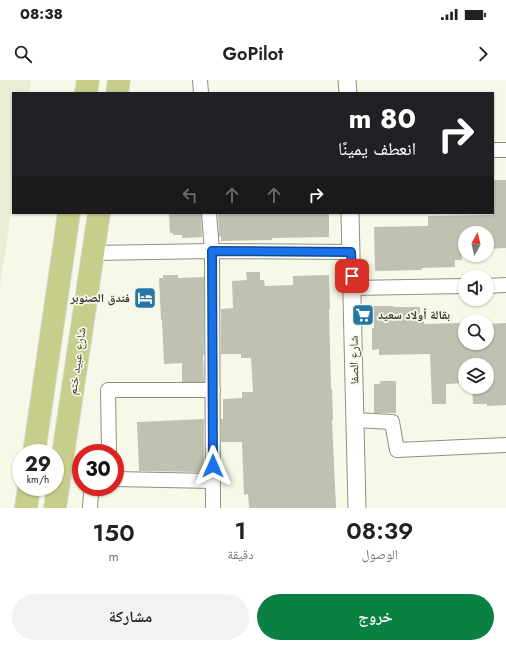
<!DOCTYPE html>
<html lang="ar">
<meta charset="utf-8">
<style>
body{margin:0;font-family:Jost,"Noto Naskh Arabic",sans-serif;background:#f2f2f2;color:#222;direction:rtl;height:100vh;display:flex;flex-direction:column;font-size:15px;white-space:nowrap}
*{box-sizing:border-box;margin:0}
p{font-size:13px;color:#767676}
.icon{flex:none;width:22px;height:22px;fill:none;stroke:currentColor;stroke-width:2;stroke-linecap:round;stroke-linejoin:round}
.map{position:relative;height:428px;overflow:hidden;direction:ltr}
.sheet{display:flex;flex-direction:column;background:#fff;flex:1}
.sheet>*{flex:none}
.top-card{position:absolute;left:12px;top:12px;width:482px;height:122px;border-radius:0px;box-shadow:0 1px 3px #0004;direction:rtl;background:#202124;color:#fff;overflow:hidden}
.needle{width:26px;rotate:8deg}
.controls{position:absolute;left:458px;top:146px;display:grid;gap:8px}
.controls a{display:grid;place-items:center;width:36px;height:36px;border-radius:50%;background:#fff;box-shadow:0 1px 3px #0004;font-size:20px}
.speed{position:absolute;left:12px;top:364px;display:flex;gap:8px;font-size:20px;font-weight:700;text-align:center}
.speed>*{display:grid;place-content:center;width:52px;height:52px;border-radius:50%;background:#fff;box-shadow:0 1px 3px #0004;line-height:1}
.speed small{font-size:10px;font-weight:400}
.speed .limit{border:6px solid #d22;background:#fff;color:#111}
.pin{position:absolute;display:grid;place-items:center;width:34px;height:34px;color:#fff;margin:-17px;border-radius:8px;box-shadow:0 2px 6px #0006}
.me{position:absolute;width:44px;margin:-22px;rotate:0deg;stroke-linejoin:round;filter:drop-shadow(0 0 3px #0008)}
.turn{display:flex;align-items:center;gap:14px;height:84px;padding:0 12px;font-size:18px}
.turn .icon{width:52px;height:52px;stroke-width:2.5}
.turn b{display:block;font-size:28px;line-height:34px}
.lanes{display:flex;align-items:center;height:38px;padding:0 12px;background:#0003;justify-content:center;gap:20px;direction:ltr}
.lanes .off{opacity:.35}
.eta{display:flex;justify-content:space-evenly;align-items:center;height:68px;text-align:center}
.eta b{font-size:24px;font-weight:600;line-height:28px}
.primary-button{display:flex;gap:8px;margin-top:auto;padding:8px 12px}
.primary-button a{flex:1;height:46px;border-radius:24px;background:#0b8043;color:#fff;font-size:16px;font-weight:600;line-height:46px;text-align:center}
.primary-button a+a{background:#f2f2f2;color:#222}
.status{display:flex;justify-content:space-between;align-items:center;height:28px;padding:0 20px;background:#fff;direction:ltr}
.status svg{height:11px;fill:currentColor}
header{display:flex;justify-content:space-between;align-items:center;height:52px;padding:0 12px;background:#fff;font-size:18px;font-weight:600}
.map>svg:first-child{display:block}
.built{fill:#eaedd5}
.building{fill:#bfc2b1}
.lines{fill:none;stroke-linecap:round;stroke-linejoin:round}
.minor-casing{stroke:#8e9181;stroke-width:16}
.tertiary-casing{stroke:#8e9181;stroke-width:19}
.primary-casing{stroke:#dbdbda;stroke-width:24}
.minor{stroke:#fff;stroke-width:14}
.tertiary{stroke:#fff;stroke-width:17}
.primary{stroke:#c7ce8b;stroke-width:22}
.route-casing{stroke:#114b97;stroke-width:10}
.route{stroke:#1a73e8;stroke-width:7}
.labels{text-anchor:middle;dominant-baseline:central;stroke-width:3.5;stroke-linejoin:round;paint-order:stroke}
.poi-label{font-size:12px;font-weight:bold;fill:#373832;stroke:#f6f9e8;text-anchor:end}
.street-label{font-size:12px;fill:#373832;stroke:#f6f9e8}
</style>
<div class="status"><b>08:38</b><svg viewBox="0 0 49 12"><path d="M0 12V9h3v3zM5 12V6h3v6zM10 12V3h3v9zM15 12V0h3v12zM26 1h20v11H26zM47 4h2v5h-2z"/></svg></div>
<header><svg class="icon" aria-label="forward" viewBox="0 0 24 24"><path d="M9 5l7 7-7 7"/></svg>GoPilot<svg class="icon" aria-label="search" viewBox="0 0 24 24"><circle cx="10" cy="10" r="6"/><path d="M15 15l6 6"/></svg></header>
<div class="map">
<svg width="506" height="428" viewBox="0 0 506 428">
<rect width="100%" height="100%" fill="#f6f9e8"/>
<path class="built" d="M0,0H31L29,13H13V119L0,207Z"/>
<g class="building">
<path d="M493,100H506V168L487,169V153H465V163H461L462,180H455V187L422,188V190L375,191L374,147L428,146V136L493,135Z"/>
<path d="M169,133H201L202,157L182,158V155H173V153H170Z"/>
<path d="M218,133H329V157L272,158V160L221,161V156L219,157Z"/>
<path d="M246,192H260V200H264L265,206L293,205V196L329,195L330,229H329L331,309H332L333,340H332L336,428H249L248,414L244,415L242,362H221V339H223V319L242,318V312H253L251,278H241V274H221V229L233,228L232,201L247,200Z"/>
<path d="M163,195H178V198L204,197V275H203L204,302H182V283L164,284L162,240H161L159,198H163Z"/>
<path d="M373,226H393V227H420V241H424V244L463,243L464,267H487V244L506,243V325L487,326V324H473L472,307H487V285H465V303L446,304V324H432L430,274L379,275V269L372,270V248H374Z"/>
<path d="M380,301H396V333H374V304H380Z"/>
<path d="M204,339V392L139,391L137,342Z"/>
</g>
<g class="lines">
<g class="minor-casing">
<g id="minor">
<path d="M200,0L201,13"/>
<path d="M493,70H506"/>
<path d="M209,133L212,171L213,428"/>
<path d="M93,173L212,171L351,172"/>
<path d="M487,206L506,205"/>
<path d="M352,208L465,206"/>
<path d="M355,340L392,342L397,370L506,365"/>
<path d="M109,373L108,310H213"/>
<path d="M115,399L213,401"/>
<path d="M90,428L91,413L98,407"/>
</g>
</g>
<g class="tertiary-casing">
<g id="tertiary">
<path d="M347,0L348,13"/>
<path d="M350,133L357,428"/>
</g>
</g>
<g class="primary-casing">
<g id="primary">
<path d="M86,13L88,0"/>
<path d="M117,13L119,0"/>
<path d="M34,373L69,133"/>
<path d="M26,428L29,407"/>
<path d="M55,428L99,133"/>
</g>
</g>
<use href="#minor" class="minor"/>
<use href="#tertiary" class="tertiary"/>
<use href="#primary" class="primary"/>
</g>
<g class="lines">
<g class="route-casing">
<path id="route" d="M213,386L212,171L351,172L352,196"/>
</g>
<use href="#route" class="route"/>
</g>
<defs>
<g id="hotel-square" transform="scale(1.15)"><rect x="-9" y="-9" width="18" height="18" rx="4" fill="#2776a8" stroke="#f6f9e8"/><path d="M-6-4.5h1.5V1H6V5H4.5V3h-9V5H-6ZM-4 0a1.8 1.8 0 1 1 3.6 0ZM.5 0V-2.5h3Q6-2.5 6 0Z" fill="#fff"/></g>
<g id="supermarket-square" transform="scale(1.15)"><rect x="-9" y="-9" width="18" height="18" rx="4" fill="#2776a8" stroke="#f6f9e8"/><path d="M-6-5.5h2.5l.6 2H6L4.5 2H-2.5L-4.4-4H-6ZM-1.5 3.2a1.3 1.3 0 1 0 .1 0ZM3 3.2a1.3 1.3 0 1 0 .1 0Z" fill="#fff"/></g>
</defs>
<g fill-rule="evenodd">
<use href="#hotel-square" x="145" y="218"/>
<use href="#supermarket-square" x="363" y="235"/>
</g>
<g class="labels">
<g class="poi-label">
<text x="130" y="218">فندق الصنوبر</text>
<text x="378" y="235" text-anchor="start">بقالة أولاد سعيد</text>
</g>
<g class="street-label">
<text transform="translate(354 280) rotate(-91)">شارع الصفا</text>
<text transform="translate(77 281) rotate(-82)">شارع عبيد ختم</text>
</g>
</g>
</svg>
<div class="controls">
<a><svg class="needle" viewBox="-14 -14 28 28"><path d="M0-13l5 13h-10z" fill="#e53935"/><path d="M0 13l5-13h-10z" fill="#767676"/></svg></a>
<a><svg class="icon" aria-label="sound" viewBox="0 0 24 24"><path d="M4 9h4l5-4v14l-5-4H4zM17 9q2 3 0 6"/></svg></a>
<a><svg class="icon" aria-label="search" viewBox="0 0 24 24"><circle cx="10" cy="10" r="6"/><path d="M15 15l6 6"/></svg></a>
<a><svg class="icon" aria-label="layers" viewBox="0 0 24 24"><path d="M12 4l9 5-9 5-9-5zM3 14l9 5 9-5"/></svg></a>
</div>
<div class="speed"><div>29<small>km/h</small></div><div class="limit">30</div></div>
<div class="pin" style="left:352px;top:196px;background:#d93025"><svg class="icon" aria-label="arrive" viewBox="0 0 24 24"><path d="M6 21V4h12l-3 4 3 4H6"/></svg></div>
<svg class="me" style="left:213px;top:386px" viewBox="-20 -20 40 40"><path d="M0-17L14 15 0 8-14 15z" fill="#1a73e8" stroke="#fff" stroke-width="4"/></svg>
<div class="top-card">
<div class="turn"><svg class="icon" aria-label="right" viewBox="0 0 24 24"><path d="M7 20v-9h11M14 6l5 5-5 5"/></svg><div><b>80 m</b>انعطف يمينًا</div></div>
<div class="lanes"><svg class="icon off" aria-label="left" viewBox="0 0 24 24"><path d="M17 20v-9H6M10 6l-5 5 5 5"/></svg><svg class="icon off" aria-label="ahead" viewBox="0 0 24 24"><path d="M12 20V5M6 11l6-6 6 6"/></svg><svg class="icon off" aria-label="ahead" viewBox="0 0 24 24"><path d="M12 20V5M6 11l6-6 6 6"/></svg><svg class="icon" aria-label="right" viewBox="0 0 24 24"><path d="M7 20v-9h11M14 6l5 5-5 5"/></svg></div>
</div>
</div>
<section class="sheet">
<div class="eta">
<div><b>08:39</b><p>الوصول</p></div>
<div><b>1</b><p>دقيقة</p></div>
<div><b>150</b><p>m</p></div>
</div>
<div class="primary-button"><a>خروج</a><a>مشاركة</a></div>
</section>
